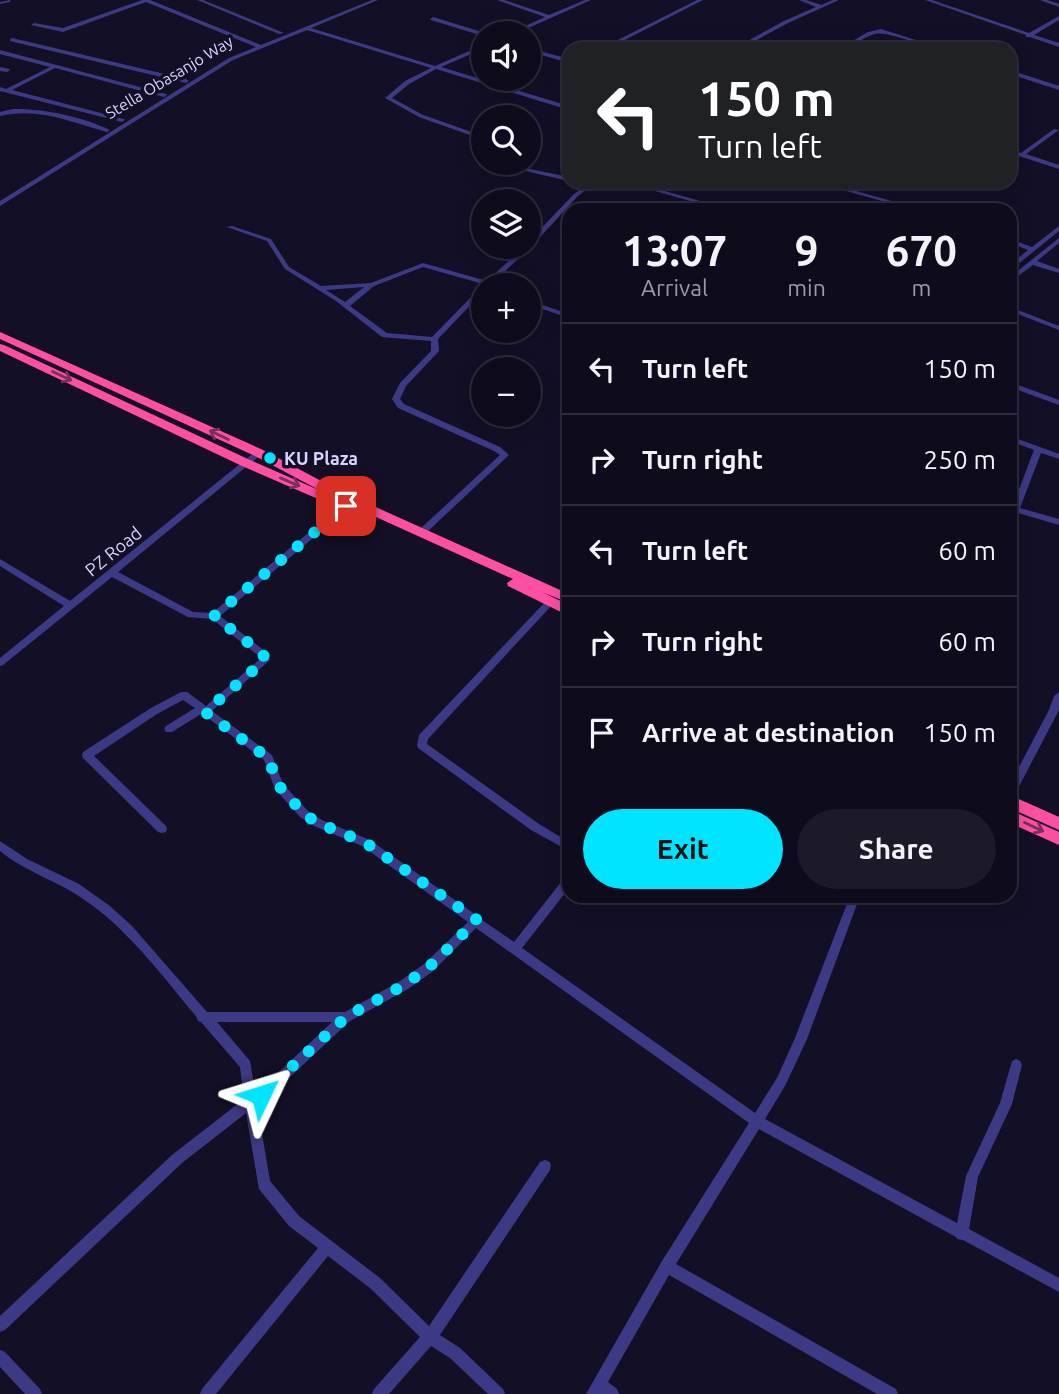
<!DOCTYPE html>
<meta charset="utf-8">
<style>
body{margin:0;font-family:Ubuntu,sans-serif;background:#1c1929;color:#f1f3f6;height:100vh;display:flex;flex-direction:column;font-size:26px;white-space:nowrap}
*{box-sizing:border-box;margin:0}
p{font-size:23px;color:#9b9ba3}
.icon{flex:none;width:38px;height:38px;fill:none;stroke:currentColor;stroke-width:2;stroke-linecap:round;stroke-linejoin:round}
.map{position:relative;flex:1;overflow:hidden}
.sheet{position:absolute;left:562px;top:203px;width:455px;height:700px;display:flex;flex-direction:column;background:#0e0b1c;border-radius:21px;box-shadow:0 4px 18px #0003,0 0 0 2px #2e2b3b}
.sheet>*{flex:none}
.hud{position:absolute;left:562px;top:42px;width:455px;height:147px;border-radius:21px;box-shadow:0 4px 18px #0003,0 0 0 2px #2e2b3b;background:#202124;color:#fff;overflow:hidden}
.tools{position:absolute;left:471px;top:21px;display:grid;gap:14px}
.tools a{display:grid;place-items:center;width:70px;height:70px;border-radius:50%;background:#0e0b1c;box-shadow:0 4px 18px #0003,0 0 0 2px #2e2b3b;font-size:35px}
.pin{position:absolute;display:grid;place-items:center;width:60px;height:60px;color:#fff;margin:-30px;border-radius:14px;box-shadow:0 4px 10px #0006}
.me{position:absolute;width:77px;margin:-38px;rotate:49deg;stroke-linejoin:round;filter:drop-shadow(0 0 5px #0008)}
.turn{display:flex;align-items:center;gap:24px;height:147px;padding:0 21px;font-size:32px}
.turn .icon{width:91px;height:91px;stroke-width:2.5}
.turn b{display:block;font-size:49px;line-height:60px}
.eta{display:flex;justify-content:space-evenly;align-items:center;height:119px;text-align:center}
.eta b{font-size:42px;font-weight:600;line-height:49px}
.button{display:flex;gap:14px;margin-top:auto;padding:14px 21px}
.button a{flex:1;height:80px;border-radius:42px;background:#00e5ff;color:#111;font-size:28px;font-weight:600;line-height:80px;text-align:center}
.button a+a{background:#1c1929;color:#f1f3f6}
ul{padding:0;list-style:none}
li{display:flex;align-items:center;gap:21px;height:91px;padding:0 21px;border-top:2px solid #2e2b3b}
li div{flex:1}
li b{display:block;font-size:26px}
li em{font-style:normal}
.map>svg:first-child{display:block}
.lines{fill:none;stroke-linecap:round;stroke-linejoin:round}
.minor{fill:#3d3a85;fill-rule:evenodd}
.highway{fill:#ff4fa3;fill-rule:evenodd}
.oneway{stroke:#7d2c5e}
.route{stroke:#00e5ff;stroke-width:12;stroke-dasharray:0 21.6}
.poi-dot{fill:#00e5ff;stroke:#130f26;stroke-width:2.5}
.labels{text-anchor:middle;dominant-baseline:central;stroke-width:7;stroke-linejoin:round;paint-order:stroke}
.far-street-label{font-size:16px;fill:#d9d4ff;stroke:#130f26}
.poi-label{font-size:18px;font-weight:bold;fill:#d9d4ff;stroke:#130f26;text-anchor:start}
.street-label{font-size:18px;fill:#d9d4ff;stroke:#130f26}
</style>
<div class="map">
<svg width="1059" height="1394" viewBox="0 0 1059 1394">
<rect width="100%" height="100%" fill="#130f26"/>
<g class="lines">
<g class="minor">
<path d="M10,0V2L0,4V2Z"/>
<path d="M142,0H150L261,45L372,0H378L311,28L435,66L483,45V49L441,67L569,106V110L436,69L409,84L392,98L423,115L483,136V140L481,139L419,117L385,98L405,81L431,68L307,30L233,60L0,206V201L229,58L256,47L146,2L63,32L31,25L34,23L63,28Z"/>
<path d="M197,0H203L284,33L279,34Z"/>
<path d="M497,0H504L549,15L585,0H591L517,33H510L545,17Z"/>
<path d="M697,0H703L607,49H600Z"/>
<path d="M799,0H806L821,5L833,0H839L788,23L740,49H733L784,21L816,7Z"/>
<path d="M925,0H932L1029,33L1059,16V20L1034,35L1059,43V47L1030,37H1026V35Z"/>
<path d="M1040,0H1047L1059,4V7Z"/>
<path d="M433,17L485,33H483V36L431,20L430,19Z"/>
<path d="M881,29L941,48L942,49H934C921,45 886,31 875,34C862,37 853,49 839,49L868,32Z"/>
<path d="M12,38L186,79L189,81L186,83L10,41V39Z"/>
<path d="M528,48L569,59V63L528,51Z"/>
<path d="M0,50L166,94L167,95L164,97L55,68L12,90L124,119L125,120L122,122L4,92L0,91V87L6,89L50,67L0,54Z"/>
<path d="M0,67L9,69L10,70L7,72L0,71Z"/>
<path d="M1010,70L1059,86V90L1010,74Z"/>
<path d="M13,109C42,108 84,117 110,130L107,132C71,122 38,107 0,116V112Z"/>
<path d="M1054,129L1059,130L1026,154L1059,165V169L1010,153V149L1021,153Z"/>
<path d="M506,163H514L525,168L569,177V181L521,170Z"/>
<path d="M591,182L594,184L593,185L578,196L530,248L490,285L483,286V284L423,267L374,286L350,306L387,333L432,337L481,287L483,286V292L438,339L439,351L406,386L400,399L404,404L500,447L509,455L426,533H420L419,531L420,529L500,455L494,451L398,408L392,399L400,383L431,351V341L382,337L336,301L285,269L267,241L227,227L232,226L271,239L289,267L321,286L371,283L423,263L487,281L524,247H528V242L574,194ZM364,287L345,302L326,290Z"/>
<path d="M623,182H633L732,210H722Z"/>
<path d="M814,182H824L924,210H914Z"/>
<path d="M1059,226V231L1012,269L1010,270V265L1028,250L1010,243V239L1032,247Z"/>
<path d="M1059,238V243L1037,261L1059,269V273L1033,265L1010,282V277Z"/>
<path d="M528,300L569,314V318L528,304Z"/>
<path d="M1010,307L1059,326V330L1010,311Z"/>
<path d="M1010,382L1059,400V405L1010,387Z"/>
<path d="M1010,436L1059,454V459L1041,453L1020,508L1059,519V525L1018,513L1014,524L1010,527V513L1034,450L1010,441Z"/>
<path d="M256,451H259L263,453L118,572L193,612L212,613L343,504H349L350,506L349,508L220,616L266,652L270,660L212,711L272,755L283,784L308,811L322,820L370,840L476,915L481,917L482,920L514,942L565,877L569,876V888L522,948L755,1113L777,1078L795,1038L850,896H860L807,1039L785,1086L765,1119L957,1223L966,1176L1000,1103L1012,1061L1016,1059L1020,1061L1022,1065L1012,1104L978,1177L969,1229L1059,1278V1292L963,1240L957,1239L956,1237L759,1129L676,1264L896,1389L898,1394H877L669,1275L608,1382L617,1389L619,1394H586L662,1261L749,1123L476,928L432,972L408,989L350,1021L290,1077L257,1104L270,1181L299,1216L380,1278L429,1326L540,1162L545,1160L550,1162L551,1166L550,1170L440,1335L460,1348L503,1389L505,1394H488L450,1358L431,1346L389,1394H372L374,1389L420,1337L370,1288L328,1256L216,1394H200L202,1389L318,1248L289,1226L259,1189L246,1113L182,1163L5,1330L0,1332V1316L172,1155L244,1099L240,1067L201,1022L198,1021L196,1016C163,977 131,933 89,903C61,882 27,873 0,851V841L27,859L79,884L110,906L132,926L207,1012H345L400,981L424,964L468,922L362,846L314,826L300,817L275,789L264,760L204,715L201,714L172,732H166L164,729L166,726L195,708L183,700L157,714L94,756L166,826L167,829L166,832L162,833L158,832L83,758L82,755L83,752L151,708L181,692H187L206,706L260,659L259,656L212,619L188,617L112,577L3,665L0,666V658L64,606L0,566V559L70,601ZM217,1022H332L282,1069L255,1090L250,1061Z"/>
<path d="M550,599L553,600L554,602L553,604L428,739L427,744L539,824L569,842V851L531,830L418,748L417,745L419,735L547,600Z"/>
<path d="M1059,692V710L1014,796L1010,797V784L1049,710L1054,696Z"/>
<path d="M0,1350L5,1352L40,1389L42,1394H25L0,1367Z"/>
</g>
<g class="highway">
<path d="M0,332L263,450L340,491L569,594V603L542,592L569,605V616L508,586L507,583L513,579L334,498L333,502H325L242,466L0,351V344L4,345L250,460L321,491L255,456L0,339Z"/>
<path d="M1010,795L1059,817V830L1010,808Z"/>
<path d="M1010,810L1059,832V845L1010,823Z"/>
</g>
</g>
<defs><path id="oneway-shaft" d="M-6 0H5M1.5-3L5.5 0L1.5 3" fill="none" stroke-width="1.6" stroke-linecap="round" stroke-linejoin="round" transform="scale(1.75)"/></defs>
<g class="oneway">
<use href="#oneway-shaft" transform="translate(62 376) rotate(25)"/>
<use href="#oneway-shaft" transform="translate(219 435) rotate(-155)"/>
<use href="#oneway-shaft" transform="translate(290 482) rotate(23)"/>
<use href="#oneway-shaft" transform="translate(1034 827) rotate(25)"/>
</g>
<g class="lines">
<path class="route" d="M261,1095L346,1017L404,985L428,968L477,920L366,843L318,823L304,814L279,786L268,758L205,712L265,660L263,654L214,616L346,506"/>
</g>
<circle class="poi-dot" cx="270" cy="458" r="7"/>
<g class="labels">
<g class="far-street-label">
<text transform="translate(169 77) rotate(-31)">Stella Obasanjo Way</text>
</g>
<g class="poi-label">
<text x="284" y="458">KU Plaza</text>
</g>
<g class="street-label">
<text transform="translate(113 551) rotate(-39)">PZ Road</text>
</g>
</g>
</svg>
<div class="tools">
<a><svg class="icon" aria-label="sound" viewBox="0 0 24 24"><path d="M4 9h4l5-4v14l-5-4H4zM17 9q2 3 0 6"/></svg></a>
<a><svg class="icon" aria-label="search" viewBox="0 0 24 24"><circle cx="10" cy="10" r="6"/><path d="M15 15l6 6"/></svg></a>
<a><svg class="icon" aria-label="layers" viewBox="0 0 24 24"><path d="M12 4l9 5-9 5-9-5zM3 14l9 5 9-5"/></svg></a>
<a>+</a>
<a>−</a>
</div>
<div class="pin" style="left:346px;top:506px;background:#d93025"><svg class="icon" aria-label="arrive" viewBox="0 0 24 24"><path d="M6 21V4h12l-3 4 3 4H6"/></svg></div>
<svg class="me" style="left:261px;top:1095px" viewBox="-20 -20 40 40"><path d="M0-17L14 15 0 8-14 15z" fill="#00e5ff" stroke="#fff" stroke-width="4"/></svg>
<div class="hud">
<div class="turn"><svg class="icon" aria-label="left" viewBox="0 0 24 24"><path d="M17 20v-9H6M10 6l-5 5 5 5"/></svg><div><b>150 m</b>Turn left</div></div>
</div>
<section class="sheet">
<div class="eta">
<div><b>13:07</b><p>Arrival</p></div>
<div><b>9</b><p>min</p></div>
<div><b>670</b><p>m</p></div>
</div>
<ul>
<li><svg class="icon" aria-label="left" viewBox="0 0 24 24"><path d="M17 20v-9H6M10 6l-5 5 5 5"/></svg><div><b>Turn left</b></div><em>150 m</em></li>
<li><svg class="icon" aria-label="right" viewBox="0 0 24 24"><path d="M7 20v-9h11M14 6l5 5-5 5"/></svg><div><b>Turn right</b></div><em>250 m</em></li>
<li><svg class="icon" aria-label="left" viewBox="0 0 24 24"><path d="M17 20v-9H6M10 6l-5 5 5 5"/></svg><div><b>Turn left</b></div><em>60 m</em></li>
<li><svg class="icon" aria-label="right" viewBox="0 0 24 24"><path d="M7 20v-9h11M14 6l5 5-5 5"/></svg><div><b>Turn right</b></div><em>60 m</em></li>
<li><svg class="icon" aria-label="arrive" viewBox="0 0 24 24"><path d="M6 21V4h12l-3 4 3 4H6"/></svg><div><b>Arrive at destination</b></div><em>150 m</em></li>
</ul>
<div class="button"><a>Exit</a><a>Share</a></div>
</section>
</div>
